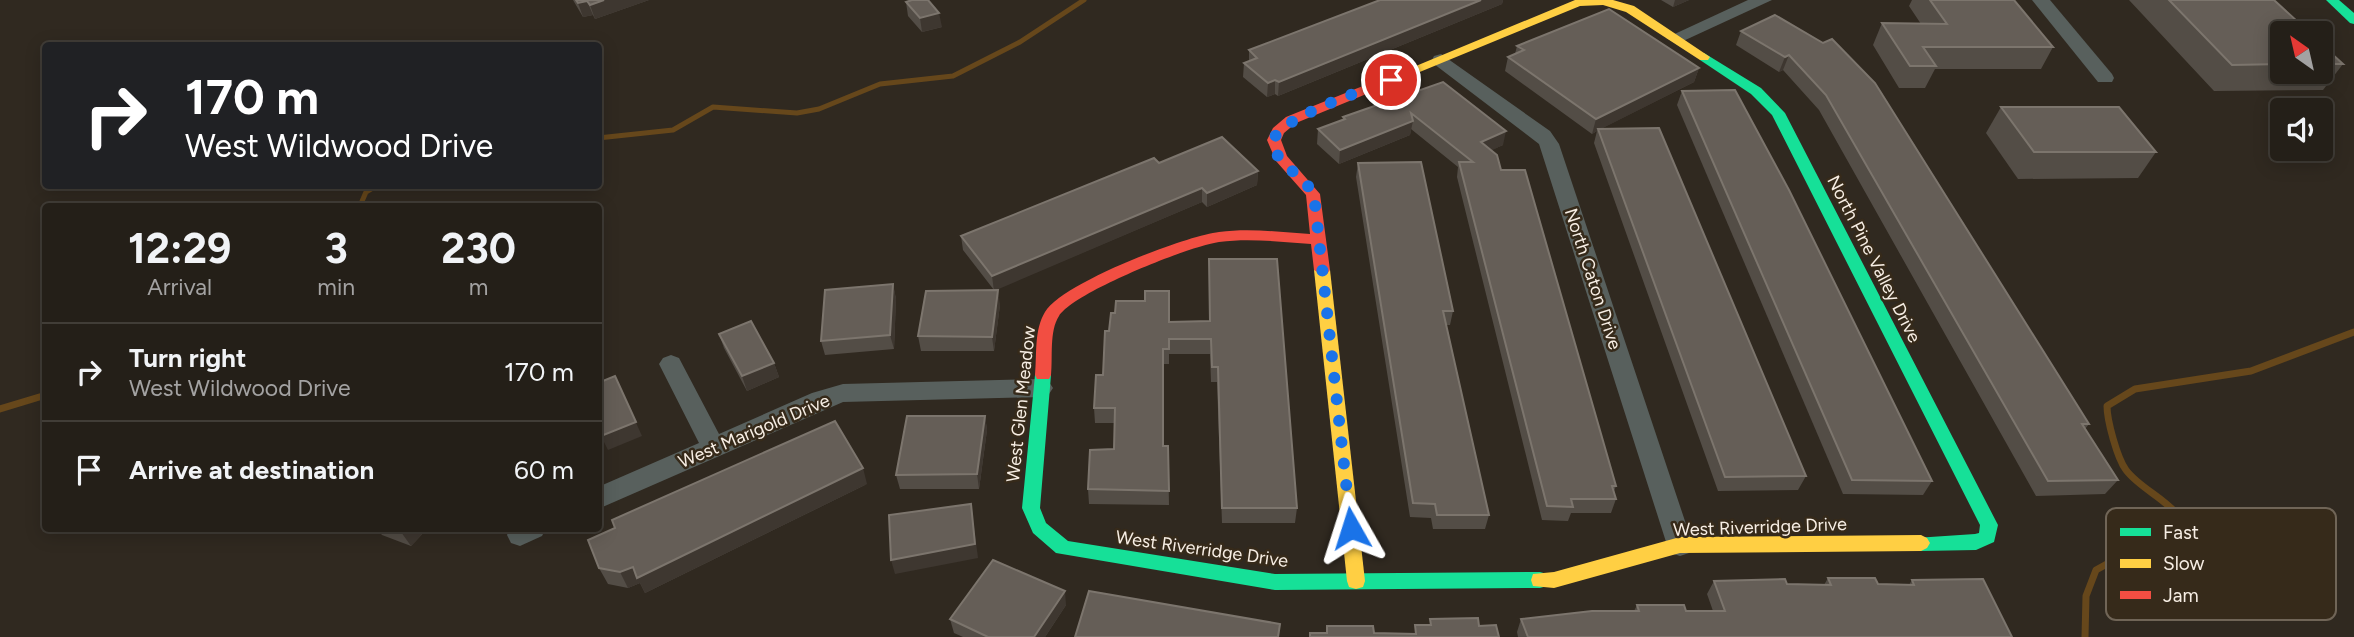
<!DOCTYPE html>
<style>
body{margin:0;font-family:Figtree,sans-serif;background:#302c25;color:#f1f3f6;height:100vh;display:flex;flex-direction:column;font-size:26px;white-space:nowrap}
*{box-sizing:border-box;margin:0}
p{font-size:23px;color:#a3a2a2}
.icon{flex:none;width:38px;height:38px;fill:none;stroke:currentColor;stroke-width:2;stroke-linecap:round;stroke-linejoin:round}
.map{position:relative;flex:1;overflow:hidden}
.sheet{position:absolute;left:42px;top:203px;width:560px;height:329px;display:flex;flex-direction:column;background:#241f18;border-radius:7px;box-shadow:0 4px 18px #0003,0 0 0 2px #413d37}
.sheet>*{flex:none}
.banner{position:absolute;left:42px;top:42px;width:560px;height:147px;border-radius:7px;box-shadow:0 4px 18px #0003,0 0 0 2px #413d37;background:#202124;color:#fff;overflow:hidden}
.needle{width:46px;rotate:326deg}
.fabs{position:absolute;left:2270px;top:21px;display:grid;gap:14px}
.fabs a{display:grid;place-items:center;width:63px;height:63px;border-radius:7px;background:#241f18;box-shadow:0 4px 18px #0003,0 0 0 2px #413d37;font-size:35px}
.pin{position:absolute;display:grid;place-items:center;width:60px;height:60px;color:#fff;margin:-30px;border:4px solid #fff;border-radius:50%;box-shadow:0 2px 7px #0007}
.me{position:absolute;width:77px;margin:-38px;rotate:354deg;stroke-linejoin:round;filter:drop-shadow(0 0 5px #0008)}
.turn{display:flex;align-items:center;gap:24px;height:147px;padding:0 28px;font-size:32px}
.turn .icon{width:91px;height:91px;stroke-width:2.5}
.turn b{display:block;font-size:49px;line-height:60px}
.eta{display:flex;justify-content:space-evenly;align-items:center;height:119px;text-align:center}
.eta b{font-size:42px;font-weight:700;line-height:49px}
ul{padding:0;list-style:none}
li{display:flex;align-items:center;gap:21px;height:98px;padding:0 28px;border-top:2px solid #413d37}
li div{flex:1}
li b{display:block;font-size:26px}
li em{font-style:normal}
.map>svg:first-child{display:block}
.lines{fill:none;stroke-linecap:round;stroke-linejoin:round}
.stream-far1{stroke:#66471b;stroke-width:5}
.stream{stroke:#66471b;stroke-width:7}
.street{fill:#58605d;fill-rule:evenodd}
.fast{fill:#16e098;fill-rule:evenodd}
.slow{fill:#ffcf43;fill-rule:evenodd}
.jam{fill:#f24e42;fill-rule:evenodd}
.wall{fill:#534d46}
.shaded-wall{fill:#3e3730}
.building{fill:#655e57;stroke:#7c756d;stroke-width:2}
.route{stroke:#1a73e8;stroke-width:12;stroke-dasharray:0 21.6}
.labels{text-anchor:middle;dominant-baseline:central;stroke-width:5;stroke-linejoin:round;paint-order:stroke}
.street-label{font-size:18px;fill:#f7eee4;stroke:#362a1a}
.key{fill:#362a1a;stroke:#706557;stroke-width:2}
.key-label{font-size:19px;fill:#f7eee4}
</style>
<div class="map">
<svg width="2354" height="637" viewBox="0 0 2354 637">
<rect width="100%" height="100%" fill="#302920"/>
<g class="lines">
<g class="stream-far1">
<path d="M598,138L673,130L713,107L797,113L819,109L880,84L953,76L1020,42L1084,0"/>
<path d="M360,206L366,192L376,186"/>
</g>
<g class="stream">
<path d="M0,409L46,395"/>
<path d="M2085,637L2086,596L2096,570L2134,549L2159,553L2183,548C2197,509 2145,496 2126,470C2117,458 2107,420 2107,406L2135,389L2251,371L2354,332"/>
</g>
<g class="street">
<path d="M1748,0H1772L1681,42L1675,43L1666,38Z"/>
<path d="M2032,0H2050L2112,74L2114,78L2112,82H2098Z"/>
<path d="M1441,54L1550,131L1559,144L1693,545L1689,553L1680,556L1671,553L1667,545L1539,144L1434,64L1432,60L1434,56Z"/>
<path d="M671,355L679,358L719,434L812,393L843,384L1041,379L1049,382L1053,388L1049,394L1041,397L843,402L598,509V487L699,443L659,364L663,358Z"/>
<path d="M510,528H546L542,536L520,546L511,543L507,535Z"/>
</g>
<g class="fast">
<path d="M2326,0H2339L2354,13V24L2350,23Z"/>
<path d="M1704,53L1761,88L1785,113L1998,525L1994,542L1976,550L1921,551L1915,548L1912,543L1915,538L1975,534L1979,533L1980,525L1772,115L1751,94L1700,60V54Z"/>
<path d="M1043,369L1049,371L1051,375L1040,508L1046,523L1068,541L1275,574L1540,572L1547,574L1549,580L1547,586L1540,588L1275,590L1056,553L1033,533L1022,508L1035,375L1037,371Z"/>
</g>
<g class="slow">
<path d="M1575,0H1613L1634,6L1710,57L1708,60H1700L1626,12L1603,5L1580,6L1410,76H1400L1399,73Z"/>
<path d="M1322,265L1330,270L1365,581L1363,587L1356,589L1349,587L1347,581L1314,270Z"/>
<path d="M1921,535L1927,538L1930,543L1927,548L1921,551L1680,553L1554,588L1533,586L1531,580L1533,574L1554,572L1680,537Z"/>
</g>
<path class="jam" d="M1405,69L1410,70V76L1296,123L1284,133L1281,140L1287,156L1320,194L1330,270L1327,274L1322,275L1314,270L1311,244C1281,242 1250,238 1219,242C1190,246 1074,292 1059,316C1049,331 1053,358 1051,375L1049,379H1037L1035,375C1037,354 1034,330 1045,312C1062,283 1185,236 1219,232C1249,228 1280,232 1310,234L1306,195L1276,161L1267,140L1273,128L1286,117Z"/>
</g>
<g class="wall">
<path d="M573,0H649L595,19L593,15L583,17Z"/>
<path d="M1380,0H1503L1502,4L1278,96L1275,94L1267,97L1243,77L1244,63L1249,61V50Z"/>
<path d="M1661,0H1689L1673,7Z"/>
<path d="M1912,0H1930L2053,47L2041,69H1935L1925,88H1899L1873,45L1882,23L1921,24L1909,6Z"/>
<path d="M2129,0H2274L2282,33V72H2320V43L2343,64L2323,90L2214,91Z"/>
<path d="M906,2L942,27L922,32L908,16Z"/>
<path d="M1775,15L2089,424L2085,429L2118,480L2105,494L2036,496L1819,110L1783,70L1779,72L1736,45L1741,31Z"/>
<path d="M1517,46L1699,68L1694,82L1602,128L1806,476L1798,490L1718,491L1594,143L1597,131L1592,134L1505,71L1508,57L1515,54Z"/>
<path d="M1443,82L1503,145L1491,150L1501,170L1616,486L1614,491L1616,499L1611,513H1571L1568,521L1542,520L1457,177L1458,167L1411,129L1410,135L1339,164L1317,144L1318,129L1343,120V117Z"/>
<path d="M1682,91L1932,481L1923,495L1843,494L1677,105Z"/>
<path d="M2001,107L2156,152L2138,178L2018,179L1986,133Z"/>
<path d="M1159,163L1258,171L1257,185L1207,207L1202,202L994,290L1000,305L994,351H921L918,336L994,290L963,250L961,236Z"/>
<path d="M1358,163L1453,311L1450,325H1446L1489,515L1485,529H1433L1431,518L1410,517L1356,177Z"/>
<path d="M1209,259L1297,508L1295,523H1222L1217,382H1211L1210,354H1169V364H1163V446H1168L1169,505L1089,504L1088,489L1114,449V423H1095L1094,408L1103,375L1169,322L1209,321Z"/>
<path d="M893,284L896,299L894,349L825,355L821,341Z"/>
<path d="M719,334L774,363L779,377L747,391L724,348Z"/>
<path d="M985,416L987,430L979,489H900L896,475Z"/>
<path d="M867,484L645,593L640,583L628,588L608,584L599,568Z"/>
<path d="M376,528H428L411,546L382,535Z"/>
<path d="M1828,578L1878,584L1909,585L1912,580L2012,637H1518L1517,632L1521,619L1634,611L1637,605L1686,611H1713L1707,594L1714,581L1787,584L1824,585Z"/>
<path d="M1066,605L1045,637H963L954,633L950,619Z"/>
</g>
<g class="shaded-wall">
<path d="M604,0H649L595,19L590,5Z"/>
<path d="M1481,0H1503L1502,4L1278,96L1279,82Z"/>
<path d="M1675,0H1689L1673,7Z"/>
<path d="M587,1L593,15L583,17L578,3Z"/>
<path d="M939,13L942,27L922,32L920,18Z"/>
<path d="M1789,55L1783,70L1779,72L1785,57Z"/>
<path d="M1699,68L1694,82L1599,130L1598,129L1597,131L1592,134L1596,119Z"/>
<path d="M1275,80V94L1267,97L1268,83Z"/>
<path d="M1413,121L1410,135L1339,164L1340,150Z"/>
<path d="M1506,131L1503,145L1478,157L1481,142Z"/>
<path d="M1258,171L1257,185L1207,207V193Z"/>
<path d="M1202,188V202L994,291L992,276Z"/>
<path d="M893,284L896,299L894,349L890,335Z"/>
<path d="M998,290L1000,305L994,351L992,337Z"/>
<path d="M774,363L779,377L747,391L742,376Z"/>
<path d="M615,376L642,436L608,450L601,436Z"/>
<path d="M985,416L987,430L979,489L977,474Z"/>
<path d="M863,468L867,484L645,593L640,583L628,588L620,572Z"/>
<path d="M971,504L978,558L895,574L891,560Z"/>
<path d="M404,528H428L411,546L401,532Z"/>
<path d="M1065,591L1066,605L1045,637H1034Z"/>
</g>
<g class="building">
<path d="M576,0H604L590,5L587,1L578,3Z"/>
<path d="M912,0H928L939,13L920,18L906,2Z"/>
<path d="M1380,0H1481L1279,82L1275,80L1268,83L1244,63L1257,58L1249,50Z"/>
<path d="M1930,0H2014L2053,47H1923L1936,66H1910L1882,23L1947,24Z"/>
<path d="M2169,0H2274L2310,33H2282V64L2232,65Z"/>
<path d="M1609,9L1699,68L1596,119L1508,57L1524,50L1517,46Z"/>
<path d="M1775,15L1823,43L1832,39L1875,83L2089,424H2082L2118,480L2048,481L1826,95L1789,55L1785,57L1741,31Z"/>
<path d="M2320,43L2343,64H2320Z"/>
<path d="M1443,82L1506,131L1481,142L1497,155L1501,170H1525L1616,486H1612L1616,499H1571L1573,507L1547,506L1459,162H1473L1411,113L1413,121L1340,150L1318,129L1345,119L1343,117Z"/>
<path d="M1735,90L1789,190L1932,481L1852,480L1682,91Z"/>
<path d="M2001,107H2119L2156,152H2034Z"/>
<path d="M1659,128L1806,476L1725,477L1598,129Z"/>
<path d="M1222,137L1258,171L1207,193L1202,188L992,276L961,236L1154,158L1159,163Z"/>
<path d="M1421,162L1453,311H1443L1489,515H1437L1435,504L1413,503L1358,163Z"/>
<path d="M1209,259H1277L1297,508H1222L1218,367H1212L1211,339H1169V349H1163V446H1168L1169,491L1088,489L1090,450L1114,449L1115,408H1094L1096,375H1103L1105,331H1109L1111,313H1115L1116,301H1145V291H1169V322L1210,321Z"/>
<path d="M893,284L890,335L821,341L825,290Z"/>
<path d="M998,290L992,337L918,336L926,291Z"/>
<path d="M751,321L774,363L742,376L719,334Z"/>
<path d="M615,376L636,422L601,436L598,431V383Z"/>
<path d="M907,416H985L977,474L896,475Z"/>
<path d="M835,421L863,468L637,578L633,567L620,572L599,568L588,540L615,528L612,520Z"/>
<path d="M971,504L975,544L891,560L889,515Z"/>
<path d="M390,528H404L401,532Z"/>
<path d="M993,560L1065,591L1034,637H988L950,619Z"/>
<path d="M1828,578H1875L1878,584L1914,585L1912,580L1983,579L2012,637H1528L1521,619L1592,611H1639L1637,605H1684L1686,611H1725L1714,581L1785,579L1787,584L1831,585Z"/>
<path d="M1089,591L1280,624L1278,637H1075Z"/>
<path d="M1478,618L1479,626L1496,625L1499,637H1310V633H1327V626H1373L1374,633L1416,634L1415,625H1431L1430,619Z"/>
</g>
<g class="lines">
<path class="route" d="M1351,528L1314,195C1305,177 1277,164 1273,145C1268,120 1370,89 1391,80"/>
</g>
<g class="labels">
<g class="street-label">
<text transform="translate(1874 259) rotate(63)">North Pine Valley Drive</text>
<text transform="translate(1593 279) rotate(72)">North Caton Drive</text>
<text transform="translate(1021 404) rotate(-84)">West Glen Meadow</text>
<text transform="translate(754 431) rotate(-23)">West Marigold Drive</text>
<text transform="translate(1760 527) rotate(-2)">West Riverridge Drive</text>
<text transform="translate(1202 549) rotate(8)">West Riverridge Drive</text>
</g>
</g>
<rect x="2106" y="508" width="230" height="112" rx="10" class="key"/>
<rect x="2120" y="528" width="31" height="8" fill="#16e098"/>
<rect x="2120" y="559" width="31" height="9" fill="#ffcf43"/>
<rect x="2120" y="591" width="31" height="8" fill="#f24e42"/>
<g class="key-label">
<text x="2163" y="539">Fast</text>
<text x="2163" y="570">Slow</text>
<text x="2163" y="602">Jam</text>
</g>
</svg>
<div class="fabs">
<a><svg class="needle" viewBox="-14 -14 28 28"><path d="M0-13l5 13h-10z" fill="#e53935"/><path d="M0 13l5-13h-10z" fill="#a3a2a2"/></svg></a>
<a><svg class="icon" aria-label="sound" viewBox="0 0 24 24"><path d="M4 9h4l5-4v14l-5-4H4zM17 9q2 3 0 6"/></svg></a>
</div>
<div class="pin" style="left:1391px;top:80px;background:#d93025"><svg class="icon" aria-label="arrive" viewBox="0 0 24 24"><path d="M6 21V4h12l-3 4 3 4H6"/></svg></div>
<svg class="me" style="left:1351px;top:528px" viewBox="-20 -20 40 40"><path d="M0-17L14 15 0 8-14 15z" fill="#1a73e8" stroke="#fff" stroke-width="4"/></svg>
<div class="banner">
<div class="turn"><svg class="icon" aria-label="right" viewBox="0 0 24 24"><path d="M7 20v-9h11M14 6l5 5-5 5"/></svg><div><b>170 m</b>West Wildwood Drive</div></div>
</div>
<section class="sheet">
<div class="eta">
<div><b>12:29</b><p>Arrival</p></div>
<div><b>3</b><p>min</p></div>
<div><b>230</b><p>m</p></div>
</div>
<ul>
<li><svg class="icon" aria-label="right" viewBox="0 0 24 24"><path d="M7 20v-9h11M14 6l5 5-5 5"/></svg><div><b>Turn right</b><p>West Wildwood Drive</p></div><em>170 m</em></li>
<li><svg class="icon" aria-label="arrive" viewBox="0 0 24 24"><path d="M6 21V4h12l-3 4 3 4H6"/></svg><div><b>Arrive at destination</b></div><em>60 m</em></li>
</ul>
</section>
</div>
